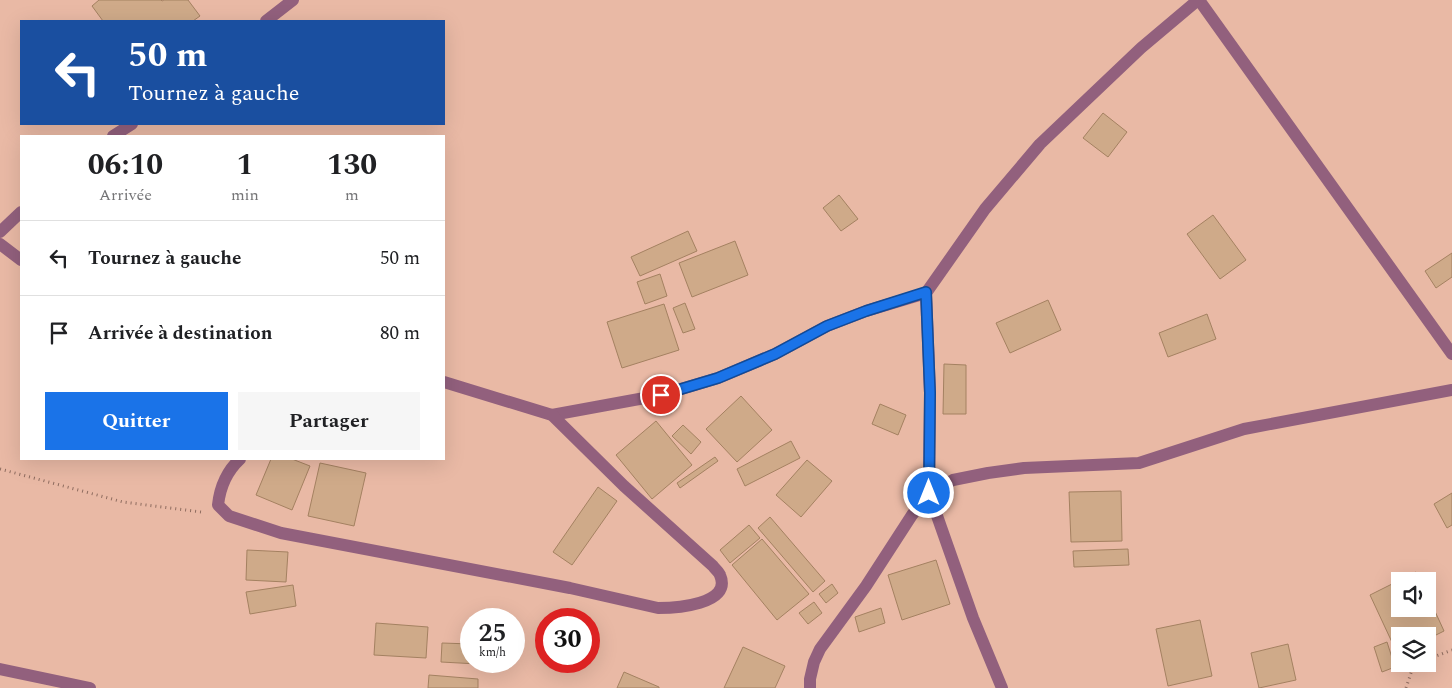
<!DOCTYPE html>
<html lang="fr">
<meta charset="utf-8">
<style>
body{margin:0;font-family:Spectral,serif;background:#f6f6f6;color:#202124;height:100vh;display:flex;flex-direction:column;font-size:19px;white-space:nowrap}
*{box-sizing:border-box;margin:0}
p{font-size:16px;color:#757577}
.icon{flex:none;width:28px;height:28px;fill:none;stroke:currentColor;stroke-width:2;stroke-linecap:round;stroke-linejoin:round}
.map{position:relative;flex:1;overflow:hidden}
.details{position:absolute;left:20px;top:135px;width:425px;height:325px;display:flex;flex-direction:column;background:#fff;border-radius:0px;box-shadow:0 5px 20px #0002}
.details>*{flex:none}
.hud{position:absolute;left:20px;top:20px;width:425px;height:105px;border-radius:0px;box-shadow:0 5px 20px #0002;background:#1a4fa0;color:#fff;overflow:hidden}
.controls{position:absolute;left:1391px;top:572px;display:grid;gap:10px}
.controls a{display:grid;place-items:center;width:45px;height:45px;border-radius:0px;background:#fff;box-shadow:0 5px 20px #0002;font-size:25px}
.speed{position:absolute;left:460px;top:608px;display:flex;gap:10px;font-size:25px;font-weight:700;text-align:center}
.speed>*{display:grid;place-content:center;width:65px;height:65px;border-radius:50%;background:#fff;box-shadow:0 5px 20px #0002;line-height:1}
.speed small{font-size:12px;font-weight:400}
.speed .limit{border:8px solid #d22;background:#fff;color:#111}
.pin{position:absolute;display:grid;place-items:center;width:42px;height:42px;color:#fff;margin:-21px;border:2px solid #fff;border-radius:50%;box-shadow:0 1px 5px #0007}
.me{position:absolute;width:55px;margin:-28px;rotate:0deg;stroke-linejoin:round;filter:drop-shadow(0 0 4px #0008)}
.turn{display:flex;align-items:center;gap:18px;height:105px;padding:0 25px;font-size:22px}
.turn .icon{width:65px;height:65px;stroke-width:2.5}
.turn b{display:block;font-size:35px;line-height:42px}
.eta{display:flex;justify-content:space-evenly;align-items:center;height:85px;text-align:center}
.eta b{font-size:30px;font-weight:700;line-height:35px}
.button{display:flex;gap:10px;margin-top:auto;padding:10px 25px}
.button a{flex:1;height:58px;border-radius:0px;background:#1a73e8;color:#fff;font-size:20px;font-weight:700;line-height:58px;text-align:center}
.button a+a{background:#f6f6f6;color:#202124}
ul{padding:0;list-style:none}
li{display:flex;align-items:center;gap:15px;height:75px;padding:0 25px;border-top:1px solid #e0e0e0}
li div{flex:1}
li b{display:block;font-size:19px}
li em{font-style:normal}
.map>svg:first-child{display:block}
.building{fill:#cfaa89;stroke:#a48161}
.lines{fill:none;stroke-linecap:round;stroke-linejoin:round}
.path{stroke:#8e6c5f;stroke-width:3;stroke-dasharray:1 4;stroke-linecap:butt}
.minor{stroke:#92607d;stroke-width:12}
.route-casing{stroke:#114b97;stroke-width:12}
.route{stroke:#1a73e8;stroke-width:9}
</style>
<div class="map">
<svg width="1452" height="688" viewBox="0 0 1452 688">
<rect width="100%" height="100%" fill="#e9b9a5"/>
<g class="building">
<path d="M99,0H161L162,1L164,0H188L200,16L193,21H103L92,6Z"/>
<path d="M1103,113L1127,132L1108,157L1083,138Z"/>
<path d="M839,195L858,219L841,231L823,208Z"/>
<path d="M1213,215L1246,260L1220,279L1187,234Z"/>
<path d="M688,231L697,251L640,276L631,257Z"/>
<path d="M735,241L748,275L692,297L679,263Z"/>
<path d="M1452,253V277L1436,288L1425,271Z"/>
<path d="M660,274L667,296L645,304L637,282Z"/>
<path d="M1048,300L1061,330L1010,353L996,323Z"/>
<path d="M685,303L695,329L683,333L673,308Z"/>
<path d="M664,304L679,350L622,368L607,322Z"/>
<path d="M1207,314L1216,339L1168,357L1159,333Z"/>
<path d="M944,364L966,365V414H943Z"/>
<path d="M741,396L772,430L737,462L706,429Z"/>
<path d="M880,404L906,415L898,435L872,424Z"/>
<path d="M656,421L692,465L652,499L616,455Z"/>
<path d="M683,425L701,442L691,454L672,436Z"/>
<path d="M791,441L800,458L745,486L737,469Z"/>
<path d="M715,457L718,461L680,488L677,483Z"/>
<path d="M271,459H292L310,466L292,510L256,495Z"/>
<path d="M807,460L832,481L801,517L776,495Z"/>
<path d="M320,463L366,473L354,526L308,516Z"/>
<path d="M598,487L617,501L572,565L553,552Z"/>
<path d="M1121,491L1122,541L1071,542L1069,492Z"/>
<path d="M1452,493V525L1447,528L1434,504Z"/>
<path d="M770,517L825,581L813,592L758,528Z"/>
<path d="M749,525L760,538L730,563L720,550Z"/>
<path d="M762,539L809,594L777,620L732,565Z"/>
<path d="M1128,549L1129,565L1074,567L1073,551Z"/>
<path d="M247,550L288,552L286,582L246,580Z"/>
<path d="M936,560L950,604L902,620L888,575Z"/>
<path d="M1416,572L1421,581H1400V609H1428V596L1444,631L1428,639V636H1400V652L1397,653L1370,595Z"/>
<path d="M832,584L838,593L826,603L819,594Z"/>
<path d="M293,585L296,606L250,614L246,592Z"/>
<path d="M814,602L822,613L808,624L799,613Z"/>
<path d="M881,608L885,623L859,632L855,617Z"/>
<path d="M1200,620L1212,676L1168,686L1156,629Z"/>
<path d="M376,623L428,627L426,658L374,655Z"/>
<path d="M1387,642L1395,667L1382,672L1374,647Z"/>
<path d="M442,643L471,644V661H478V664L441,662Z"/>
<path d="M1288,644L1296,680L1259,688L1251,653Z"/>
<path d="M743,647L785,666L775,688H724Z"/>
<path d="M624,672L659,687V688H617Z"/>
<path d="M429,675L478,679V688H428Z"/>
</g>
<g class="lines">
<g class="path">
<path d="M0,469L123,502L201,512"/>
<path d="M1428,659L1452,650"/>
<path d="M1406,688L1414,664H1416"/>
</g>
<g class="minor">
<path d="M1199,0L1452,354"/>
<path d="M266,21L293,0"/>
<path d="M113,136L132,124"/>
<path d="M0,232L21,212"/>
<path d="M0,244L21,260"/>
<path d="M552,415L661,395L718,378L775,354L827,326L866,311L926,293"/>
<path d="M240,459C227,471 220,487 218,505L229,516L281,533L570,588L658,608C674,608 733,605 720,575C719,572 715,569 713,566L624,486L552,415L444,382"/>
<path d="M0,669L90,688"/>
<path d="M810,688V679L814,662L820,649L866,586L912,515L929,493L953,480L988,473L1024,468L1139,463L1244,429L1452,390"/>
<path d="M1002,688L973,618L929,493L930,393L926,293L985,209L1040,144L1141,48L1198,0"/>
</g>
</g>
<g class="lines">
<g class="route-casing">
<path id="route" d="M661,395L718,378L775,354L827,326L866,311L926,292L930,393L929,493"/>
</g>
<use href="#route" class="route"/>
</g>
</svg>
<div class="controls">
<a><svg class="icon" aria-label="sound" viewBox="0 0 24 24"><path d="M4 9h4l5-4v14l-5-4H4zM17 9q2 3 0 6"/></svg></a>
<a><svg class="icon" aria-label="layers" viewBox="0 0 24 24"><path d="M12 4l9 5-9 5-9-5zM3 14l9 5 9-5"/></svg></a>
</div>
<div class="speed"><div>25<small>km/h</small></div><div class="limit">30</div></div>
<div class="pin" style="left:661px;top:395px;background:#d93025"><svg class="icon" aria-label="arrive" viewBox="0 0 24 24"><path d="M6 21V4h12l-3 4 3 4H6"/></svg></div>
<svg class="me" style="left:929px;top:493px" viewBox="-20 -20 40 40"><circle r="17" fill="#1a73e8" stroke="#fff" stroke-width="3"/><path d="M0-11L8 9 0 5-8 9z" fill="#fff"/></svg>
<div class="hud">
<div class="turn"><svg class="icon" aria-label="left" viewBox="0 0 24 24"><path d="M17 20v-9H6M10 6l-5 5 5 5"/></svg><div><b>50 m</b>Tournez à gauche</div></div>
</div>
<section class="details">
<div class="eta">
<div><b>06:10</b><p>Arrivée</p></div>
<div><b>1</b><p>min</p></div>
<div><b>130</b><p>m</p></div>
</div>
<ul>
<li><svg class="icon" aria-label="left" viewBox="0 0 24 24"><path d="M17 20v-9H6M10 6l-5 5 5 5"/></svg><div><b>Tournez à gauche</b></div><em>50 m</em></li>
<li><svg class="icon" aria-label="arrive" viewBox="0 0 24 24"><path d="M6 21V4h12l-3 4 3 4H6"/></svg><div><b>Arrivée à destination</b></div><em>80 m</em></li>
</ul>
<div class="button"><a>Quitter</a><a>Partager</a></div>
</section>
</div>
